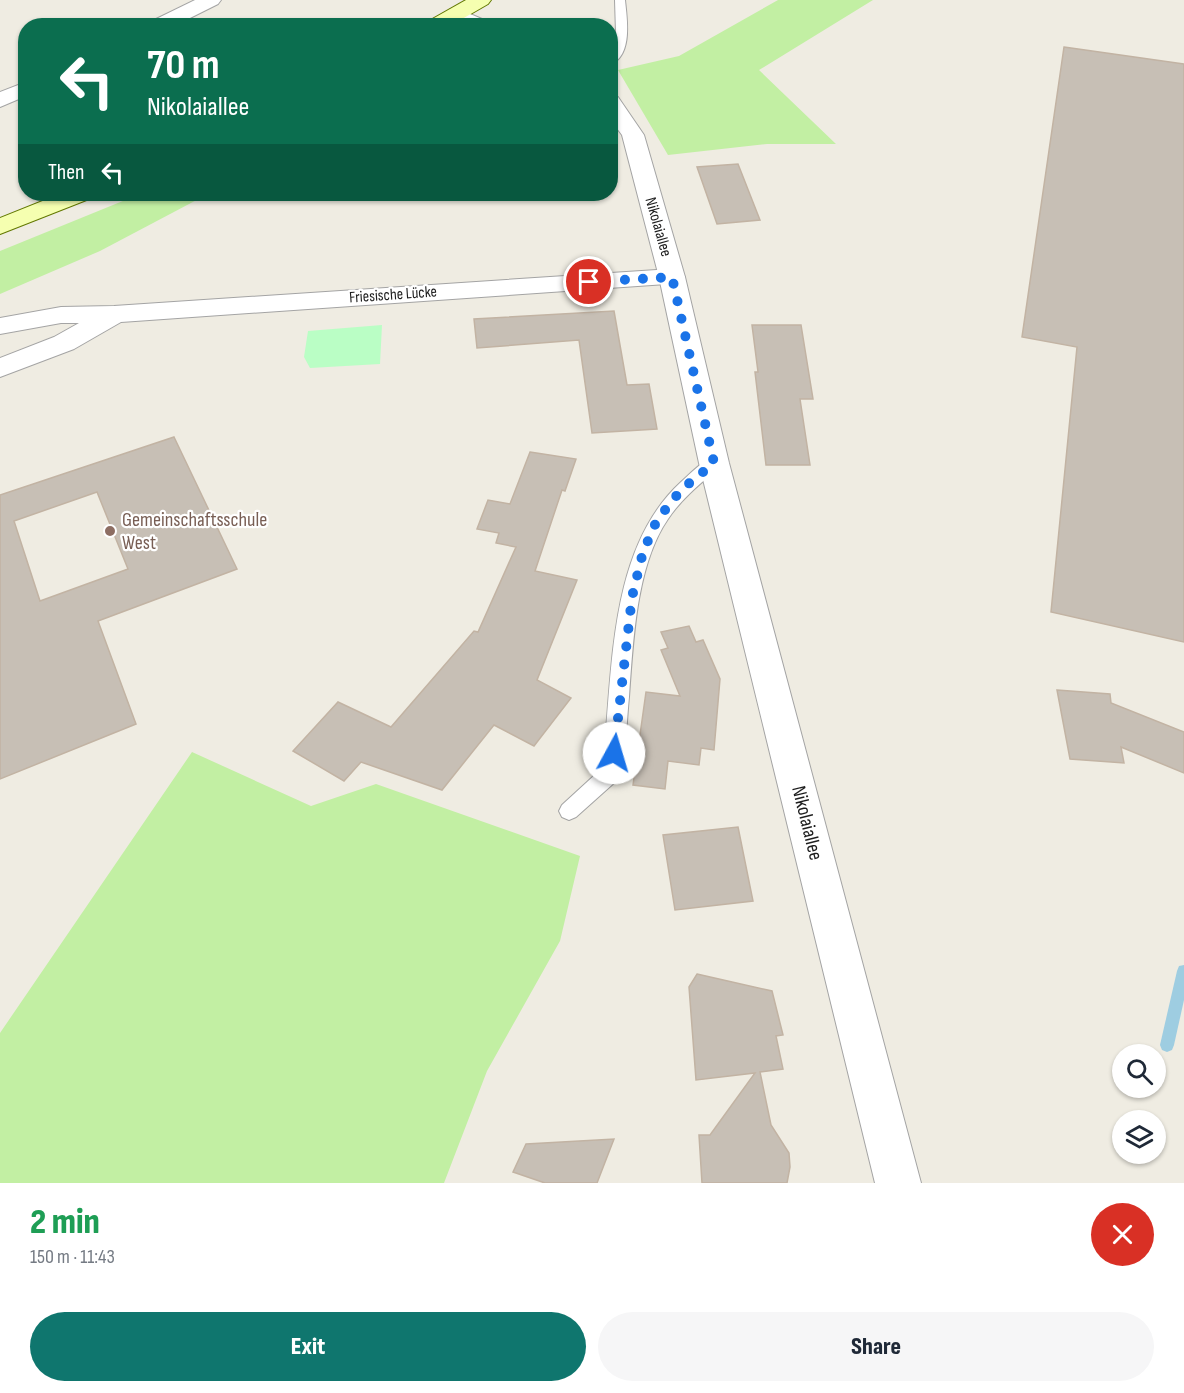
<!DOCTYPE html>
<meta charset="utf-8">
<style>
body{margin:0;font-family:"Sofia Sans Condensed",sans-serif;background:#f6f6f7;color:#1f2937;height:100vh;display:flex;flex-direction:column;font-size:22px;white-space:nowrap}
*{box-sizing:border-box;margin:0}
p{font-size:20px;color:#747a83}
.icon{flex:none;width:33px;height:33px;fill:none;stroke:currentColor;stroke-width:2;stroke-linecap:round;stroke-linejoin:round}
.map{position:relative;height:1183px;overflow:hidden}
.details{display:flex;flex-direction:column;background:#fff;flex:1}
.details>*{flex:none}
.hud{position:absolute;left:18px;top:18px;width:600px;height:183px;border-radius:24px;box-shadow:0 2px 4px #0004;background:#0b6e4f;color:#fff;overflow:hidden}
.tools{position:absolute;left:1112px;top:1044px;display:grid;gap:12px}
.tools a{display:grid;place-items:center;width:54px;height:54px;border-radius:50%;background:#fff;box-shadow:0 2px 4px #0004;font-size:30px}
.pin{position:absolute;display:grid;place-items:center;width:51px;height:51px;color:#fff;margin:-26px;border:3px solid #fff;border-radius:50%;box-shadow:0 2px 6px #0007}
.me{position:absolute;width:66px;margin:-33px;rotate:6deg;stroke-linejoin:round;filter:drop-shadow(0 0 4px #0008)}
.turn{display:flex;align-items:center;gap:21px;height:126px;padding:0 30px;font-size:27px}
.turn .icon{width:78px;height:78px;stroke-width:2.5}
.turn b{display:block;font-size:42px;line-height:51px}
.then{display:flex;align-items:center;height:57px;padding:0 30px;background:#0003;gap:12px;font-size:22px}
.round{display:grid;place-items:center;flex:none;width:63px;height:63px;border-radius:32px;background:#f6f6f7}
.headline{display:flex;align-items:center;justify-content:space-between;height:102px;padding:0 30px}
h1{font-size:36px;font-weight:800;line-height:45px;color:#1e9e55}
.primary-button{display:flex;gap:12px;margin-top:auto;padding:12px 30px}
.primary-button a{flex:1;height:69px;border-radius:36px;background:#0f766e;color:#fff;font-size:24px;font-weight:800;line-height:69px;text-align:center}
.primary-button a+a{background:#f6f6f7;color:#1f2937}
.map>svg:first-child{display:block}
.grass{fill:#c2efa3}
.park{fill:#bafec5}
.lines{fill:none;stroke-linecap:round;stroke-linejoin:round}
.stream{fill:#9ecde1;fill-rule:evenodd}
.building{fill:#c7bfb5;stroke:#c2b3a3;stroke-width:1.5;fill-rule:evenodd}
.service-casing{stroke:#a4a4a4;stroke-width:2}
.minor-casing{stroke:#a4a4a4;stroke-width:2}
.tertiary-casing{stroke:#a4a4a4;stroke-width:2}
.secondary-casing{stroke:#627800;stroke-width:2}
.service{fill:#fff;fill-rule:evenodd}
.minor{fill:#fff;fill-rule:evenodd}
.tertiary{fill:#fff;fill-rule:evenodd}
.secondary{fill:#f5ffb0;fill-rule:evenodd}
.route{stroke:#1a73e8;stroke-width:10;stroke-dasharray:0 18}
.education-dot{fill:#8d6e63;stroke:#fff;stroke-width:2}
.labels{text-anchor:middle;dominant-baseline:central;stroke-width:4.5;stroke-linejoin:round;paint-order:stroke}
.far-street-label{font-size:16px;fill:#1d1d1d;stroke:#fff}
.education-label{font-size:20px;fill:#785e54;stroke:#fff;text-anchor:start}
.street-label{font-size:20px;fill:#1d1d1d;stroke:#fff}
</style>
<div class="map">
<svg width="1184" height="1183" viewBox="0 0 1184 1183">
<rect width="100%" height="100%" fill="#efece2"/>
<g class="grass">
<path d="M778,0H873L759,70L836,144H767L668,155L618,70L679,56Z"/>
<path d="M140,194H208L100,251L0,294V251Z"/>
<path d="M192,752L311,806L376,784L580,856L560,941L487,1071L444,1183H0V1033Z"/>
</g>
<path class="park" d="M382,325L380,364L310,368L304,357L308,331Z"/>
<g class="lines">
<path class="stream" d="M1184,965V1000L1174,1045L1172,1050L1167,1052L1162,1050L1160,1045L1177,971L1179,966Z"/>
</g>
<g class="building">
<path d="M1064,47L1184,64V642L1051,612L1077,347L1022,337Z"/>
<path d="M738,164L760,220L717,224L697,167Z"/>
<path d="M614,311L627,385L649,384L657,429L592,433L579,340L477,348L474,319Z"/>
<path d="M752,325H801L813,399H800L810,465H766L755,372H758Z"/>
<path d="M174,437L237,569L98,621L136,724L0,779V495ZM97,492L128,569L40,601L14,521Z"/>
<path d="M530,452L576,459L565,491L562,490L535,571L577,580L537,680L571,698L534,746L494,725L442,790L361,762L344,781L293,751L338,702L391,727L474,631L478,632L516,547L496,543L499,533L477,529L488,500L510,504Z"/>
<path d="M689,626L696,642L703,640L720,679L714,750L701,748L699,765L668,761L665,789L633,785L646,692L680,696L661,650L668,648L661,632Z"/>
<path d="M1057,690L1110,694L1111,703L1184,732V773L1121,747L1124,763L1070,759Z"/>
<path d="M738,827L753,901L675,910L663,835Z"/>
<path d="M697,974L772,991L783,1035L776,1036L783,1069L760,1072L771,1125L789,1153L790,1167L787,1183H702L699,1135H710L755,1073L696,1080L689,987Z"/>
<path d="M614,1139L597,1183H545L513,1172L526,1144Z"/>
</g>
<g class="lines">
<g class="service-casing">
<g id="service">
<path d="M615,0H625C627,20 633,55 610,65V53L616,33Z"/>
<path d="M714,457L720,459L722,463L720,467C701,483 681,499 668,519C636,565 633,643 629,697C626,726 627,757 614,783L576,817L569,820L562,817L559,811L562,805L598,772L604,753C613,664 610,547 681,482C691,473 702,461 714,457Z"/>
</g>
</g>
<g class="minor-casing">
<g id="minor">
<path d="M195,0H221L218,4L174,26H147L150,22Z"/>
<path d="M26,82V96L0,107V92Z"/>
<path d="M672,269L681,271L685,277L681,283L121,322L74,349L0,377V358L54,337L79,323H61L0,334V318L61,307L114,306Z"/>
</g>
</g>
<g class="tertiary-casing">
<g id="tertiary">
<path d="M456,8L489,22L492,26C477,26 456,28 446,14L449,10Z"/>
<path d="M610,96L618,97L644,135L685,277L729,463L921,1183H875L699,463L659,277L622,135L610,119Z"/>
</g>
</g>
<g class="secondary-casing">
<g id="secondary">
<path d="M466,0H491L488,4L450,26H424L427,22Z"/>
<path d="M60,194H92L89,199L0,234V218Z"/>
</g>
</g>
<use href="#service" class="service"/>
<use href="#minor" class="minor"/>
<use href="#tertiary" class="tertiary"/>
<use href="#secondary" class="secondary"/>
</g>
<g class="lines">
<path class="route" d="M589,282L672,277L714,463L681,490L657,520L643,552L632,597L614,753"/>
</g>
<circle class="education-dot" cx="110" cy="531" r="6"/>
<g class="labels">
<g class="far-street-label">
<text transform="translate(658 227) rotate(74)">Nikolaiallee</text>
<text transform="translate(393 295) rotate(-4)">Friesische Lücke</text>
</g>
<g class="education-label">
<text x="122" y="520">Gemeinschaftsschule<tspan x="122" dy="23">West</tspan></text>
</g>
<g class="street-label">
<text transform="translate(807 823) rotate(76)">Nikolaiallee</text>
</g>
</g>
</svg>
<div class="tools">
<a><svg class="icon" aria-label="search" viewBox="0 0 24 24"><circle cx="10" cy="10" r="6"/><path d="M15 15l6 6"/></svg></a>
<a><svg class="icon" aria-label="layers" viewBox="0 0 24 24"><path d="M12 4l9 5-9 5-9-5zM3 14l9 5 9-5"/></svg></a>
</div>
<div class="pin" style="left:589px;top:282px;background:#d93025"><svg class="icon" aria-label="arrive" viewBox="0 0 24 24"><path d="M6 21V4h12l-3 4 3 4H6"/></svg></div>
<svg class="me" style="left:614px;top:753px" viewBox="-20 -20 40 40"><circle r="19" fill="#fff"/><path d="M0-13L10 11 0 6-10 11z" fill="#1a73e8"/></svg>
<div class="hud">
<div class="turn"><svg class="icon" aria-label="left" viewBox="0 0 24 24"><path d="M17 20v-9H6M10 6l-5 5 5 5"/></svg><div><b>70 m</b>Nikolaiallee</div></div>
<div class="then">Then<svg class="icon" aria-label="left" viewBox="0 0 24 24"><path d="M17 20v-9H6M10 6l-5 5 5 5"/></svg></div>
</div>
</div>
<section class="details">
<div class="headline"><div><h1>2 min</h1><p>150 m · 11:43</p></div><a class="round" style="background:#d93025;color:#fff"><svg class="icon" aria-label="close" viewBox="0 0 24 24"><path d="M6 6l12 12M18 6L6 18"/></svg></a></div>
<div class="primary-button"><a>Exit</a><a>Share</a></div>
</section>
